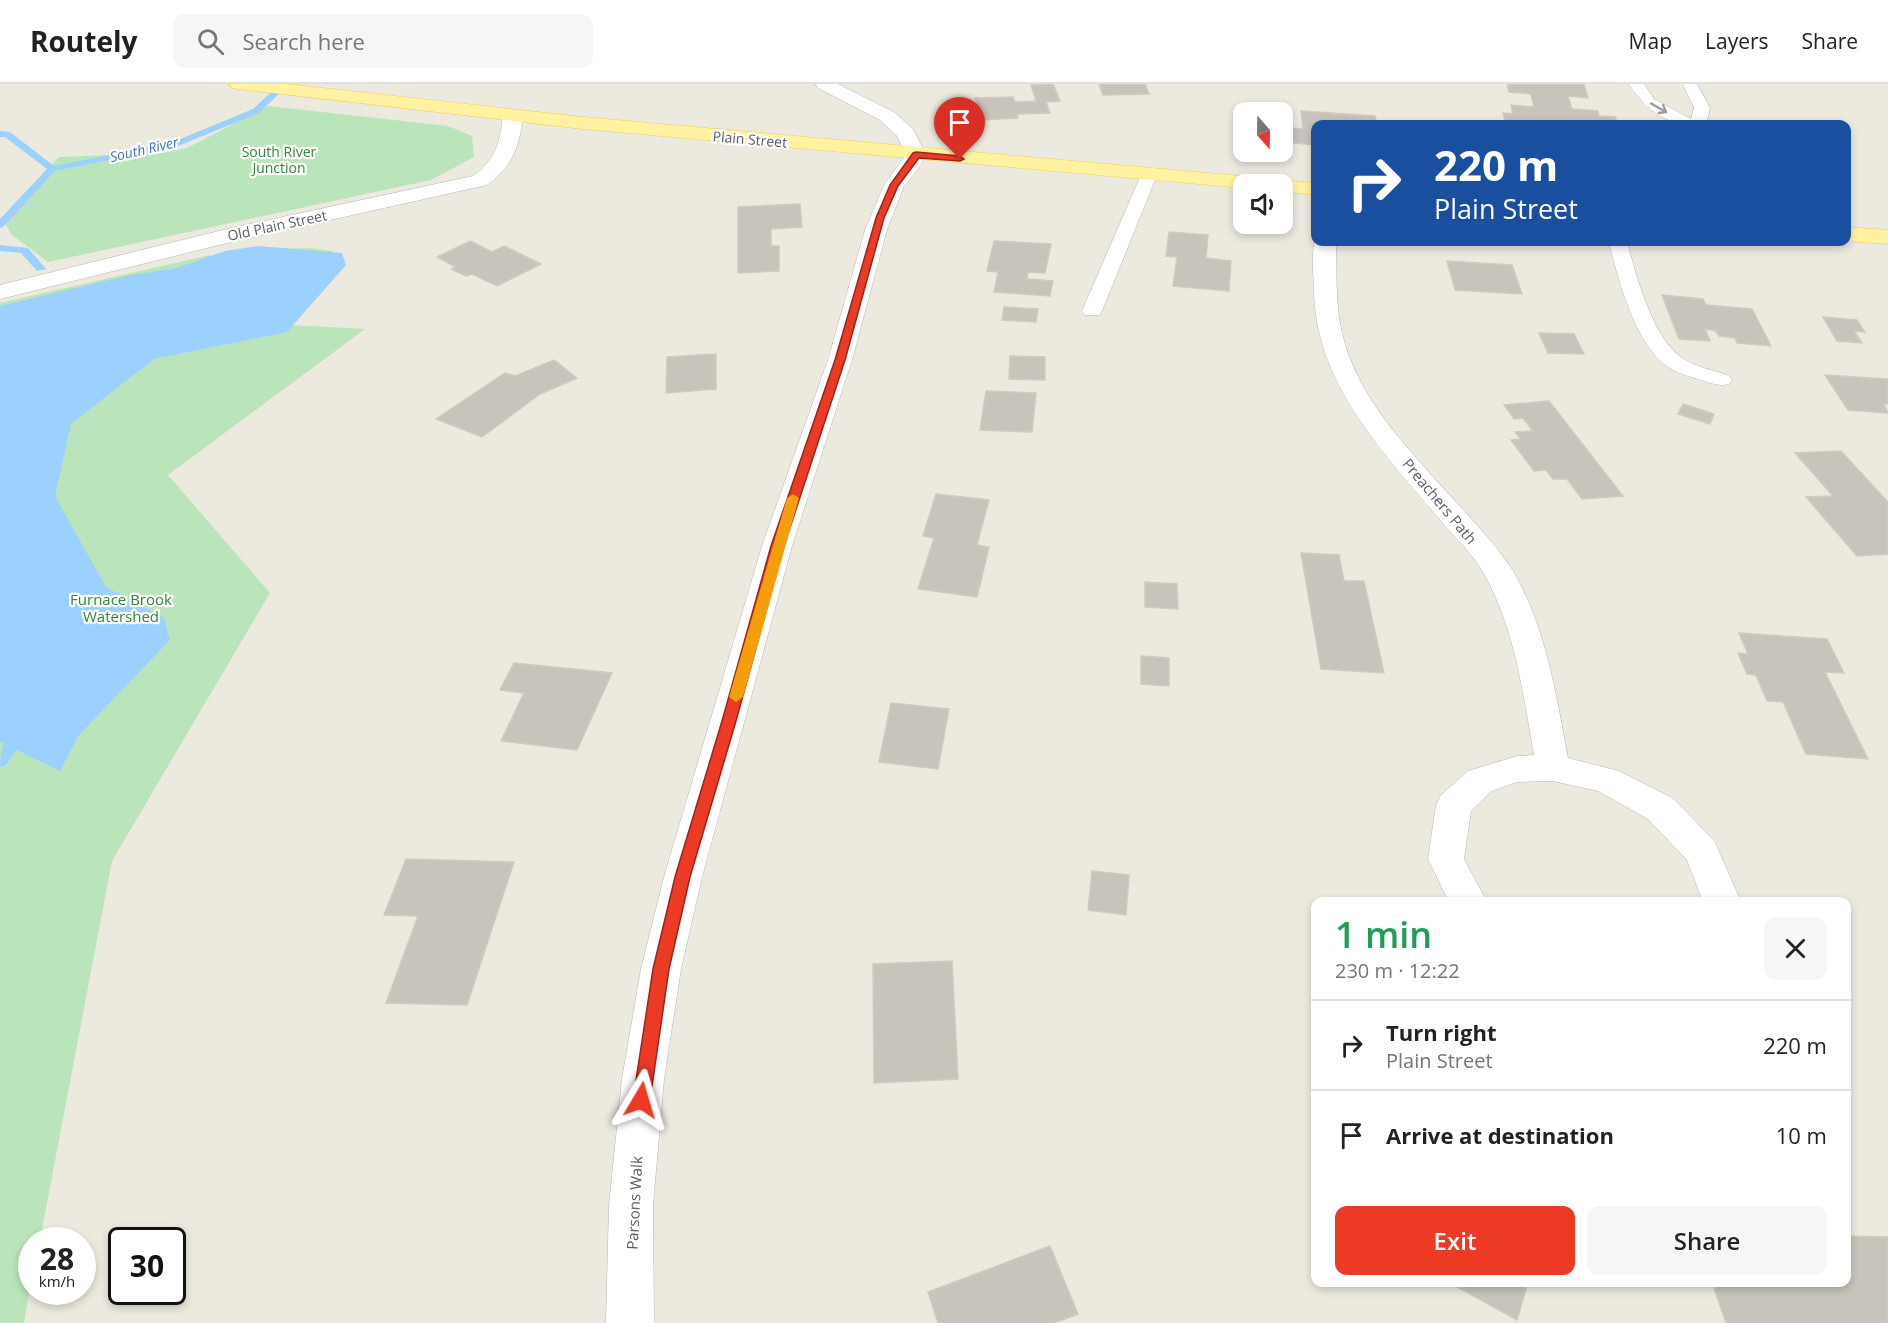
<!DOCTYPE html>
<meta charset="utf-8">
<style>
body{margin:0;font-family:"Open Sans",sans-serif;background:#f6f6f6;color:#222;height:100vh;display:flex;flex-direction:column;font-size:22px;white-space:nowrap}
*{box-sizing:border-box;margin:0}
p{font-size:20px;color:#767676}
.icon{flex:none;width:33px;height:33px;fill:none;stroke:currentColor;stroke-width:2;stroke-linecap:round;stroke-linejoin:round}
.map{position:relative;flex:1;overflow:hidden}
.drawer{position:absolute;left:1311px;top:813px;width:540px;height:390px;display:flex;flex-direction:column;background:#fff;border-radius:12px;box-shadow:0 3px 9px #0003}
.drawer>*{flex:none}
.banner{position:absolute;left:1311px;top:36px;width:540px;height:126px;border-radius:12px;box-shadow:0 3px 9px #0003;background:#1a4fa0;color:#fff;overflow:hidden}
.needle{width:39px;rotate:160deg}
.fabs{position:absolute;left:1233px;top:18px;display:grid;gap:12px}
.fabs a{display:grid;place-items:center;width:60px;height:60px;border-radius:12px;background:#fff;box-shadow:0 3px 9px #0003;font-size:30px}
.speed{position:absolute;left:18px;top:1143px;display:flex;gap:12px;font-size:30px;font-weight:700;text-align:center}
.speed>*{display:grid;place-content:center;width:78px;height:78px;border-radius:50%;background:#fff;box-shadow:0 3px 9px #0003;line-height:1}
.speed small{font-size:15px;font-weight:400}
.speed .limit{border:3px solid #111;border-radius:9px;background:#fff;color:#111}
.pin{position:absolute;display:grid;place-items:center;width:51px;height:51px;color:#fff;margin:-62px -26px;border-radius:50% 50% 50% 0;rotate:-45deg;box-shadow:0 0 6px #0007}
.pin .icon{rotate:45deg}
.me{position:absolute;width:66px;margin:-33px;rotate:7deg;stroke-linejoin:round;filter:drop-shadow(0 0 4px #0008)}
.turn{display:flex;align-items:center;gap:21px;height:126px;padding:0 24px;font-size:27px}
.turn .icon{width:78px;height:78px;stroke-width:2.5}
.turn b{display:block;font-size:42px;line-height:51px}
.round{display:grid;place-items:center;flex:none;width:63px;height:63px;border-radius:12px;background:#f6f6f6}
.head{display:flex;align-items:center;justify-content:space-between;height:102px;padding:0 24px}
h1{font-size:36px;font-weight:600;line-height:45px;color:#1e9e55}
.action{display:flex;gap:12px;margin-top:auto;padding:12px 24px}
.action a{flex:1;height:69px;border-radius:12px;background:#ec3a25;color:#fff;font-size:24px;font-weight:600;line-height:69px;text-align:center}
.action a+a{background:#f6f6f6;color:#222}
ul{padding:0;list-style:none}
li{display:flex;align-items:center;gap:18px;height:90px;padding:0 24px;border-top:2px solid #e0e0e0}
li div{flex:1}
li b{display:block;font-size:22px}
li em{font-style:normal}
header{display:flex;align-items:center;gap:36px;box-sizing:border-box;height:84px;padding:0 30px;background:#fff;border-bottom:2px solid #e0e0e0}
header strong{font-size:28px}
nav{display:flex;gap:33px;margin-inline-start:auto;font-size:21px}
.search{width:420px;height:54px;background:#f6f6f6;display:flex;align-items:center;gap:15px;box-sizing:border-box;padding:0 21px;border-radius:12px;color:#767676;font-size:22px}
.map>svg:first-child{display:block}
.green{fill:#bae5bb}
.water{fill:#9cd1ff}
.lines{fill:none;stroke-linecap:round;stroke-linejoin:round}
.stream{fill:#9cd1ff;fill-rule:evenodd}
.building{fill:#c7c4bc;stroke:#d0cbbd;stroke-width:1.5}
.lane-casing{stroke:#b5b7bd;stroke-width:1}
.street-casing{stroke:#b5b7bd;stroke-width:1}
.primary-casing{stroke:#f4cb50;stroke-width:1}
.lane{fill:#fff;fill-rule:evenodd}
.street{fill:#fff;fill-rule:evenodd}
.primary{fill:#fff2a1;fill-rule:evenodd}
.oneway{stroke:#9b9da0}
.route{fill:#ec3a25;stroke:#992618;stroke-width:1.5}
.slow{fill:#f59e0b}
.labels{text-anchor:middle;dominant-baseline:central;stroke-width:4.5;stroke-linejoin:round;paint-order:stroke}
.far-street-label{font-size:14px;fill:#585c61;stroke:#fff}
.far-water-label{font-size:14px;font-style:italic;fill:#3b76bb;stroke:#fff}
.far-park-label{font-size:14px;fill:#338539;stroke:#fff}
.street-label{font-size:15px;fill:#585c61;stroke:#fff}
.park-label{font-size:15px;fill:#338539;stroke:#fff}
</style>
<header>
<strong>Routely</strong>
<div class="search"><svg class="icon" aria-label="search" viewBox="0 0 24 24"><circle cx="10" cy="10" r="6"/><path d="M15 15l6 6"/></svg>Search here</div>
<nav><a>Map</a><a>Layers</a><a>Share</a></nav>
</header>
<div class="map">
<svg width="1888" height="1239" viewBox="0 0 1888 1239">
<rect width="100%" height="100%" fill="#ece9df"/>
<g class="green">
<path d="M268,22L448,42L472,52L474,73L431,96L48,178L12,151L6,141L9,126L59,73L162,69L187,64Z"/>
<path d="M311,164L332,167L343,175L344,183L291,241L365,245L168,391L270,509L112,777L40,1156H32L31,1198L24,1239H0V219L210,171L218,176L264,165Z"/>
</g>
<path class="water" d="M258,162L342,169L346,181L287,248L154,275L71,340L55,412L106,503L164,534L170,556L79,651L60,687L0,658V222L126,192L176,184L225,167Z"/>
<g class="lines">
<g class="stream">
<path d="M280,0H289L259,29L178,62L55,87L3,143L0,144V135L47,85L5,53H0V47L10,48L54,82L173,58L253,25Z"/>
<path d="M0,161L28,164L46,185L37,187L21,169L0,167Z"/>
<path d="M21,642L26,644L29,648L6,681L0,683C0,668 4,647 21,642Z"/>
</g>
</g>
<g class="building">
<path d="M1053,0L1060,17L1046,18L1050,29L1017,30L1018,34L981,36L975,14L1013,13L1015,18L1036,17L1031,1Z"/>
<path d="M1099,0H1145L1149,10L1103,11Z"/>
<path d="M1507,0H1584L1588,14L1568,12L1572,25L1598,27L1599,32L1615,33L1618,40H1506L1503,29L1513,30L1511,21L1534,23L1531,10L1509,8Z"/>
<path d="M1301,27L1375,32L1377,40H1316V61L1294,59L1292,44L1303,45Z"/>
<path d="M800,120L802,143L771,145V162H779V187L738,189V123Z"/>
<path d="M1169,148L1208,151L1206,174L1231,177L1229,207L1173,202L1177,173L1166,172Z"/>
<path d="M470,157L492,168L504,162L541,180L497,202L472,190L466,192L451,185L456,183L437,173Z"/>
<path d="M994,157L1051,160L1045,189L1028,188L1027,195L1053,197L1050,212L994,208L998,188L987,187Z"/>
<path d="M1447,177L1512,181L1522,210L1455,206Z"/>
<path d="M1662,211L1703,215L1706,221L1752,225L1771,262L1737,259L1735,254L1719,252L1716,247L1705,245L1710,257L1679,255Z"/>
<path d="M1004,223L1038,225L1036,238L1002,236Z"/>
<path d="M1823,233L1857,236L1865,248L1854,247L1862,259L1837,257Z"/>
<path d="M1539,249L1574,250L1584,270L1548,269Z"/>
<path d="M716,270V305L666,309L667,273Z"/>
<path d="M1010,272L1045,273V296L1009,295Z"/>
<path d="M554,276L577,294L540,310L482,353L436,335L505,289L515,292Z"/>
<path d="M1825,291L1888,295V320H1884L1888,329L1848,326Z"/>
<path d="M986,307L1036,309L1032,348L980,346Z"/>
<path d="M1549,317L1623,412L1582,415L1567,395H1553L1546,386L1534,387L1511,356L1521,355L1515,348L1533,347L1523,334L1514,335L1504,321Z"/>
<path d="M1683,320L1714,330L1710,340L1678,330Z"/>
<path d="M1841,367L1888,418V470L1857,472L1806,413L1833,412L1795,369Z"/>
<path d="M936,410L989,416L977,461L989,463L977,513L918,505L934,454L923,452Z"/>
<path d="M1301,469L1339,471L1344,497H1364L1384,589L1321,585Z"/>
<path d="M1145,498L1177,500L1178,525L1145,523Z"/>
<path d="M1739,549L1827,555L1844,589L1825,588L1868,675L1806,670L1783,618L1767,617L1756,591L1747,590L1738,569L1748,570Z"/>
<path d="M1141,572L1169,574V602L1141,600Z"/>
<path d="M514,579L612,589L577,666L501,657L524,609L500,606Z"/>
<path d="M891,619L949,625L938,685L879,678Z"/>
<path d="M406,775L514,778L467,921L386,919L418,832L384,831Z"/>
<path d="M1092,787L1129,791L1126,831L1088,826Z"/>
<path d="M952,877L958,995L874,999L873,880Z"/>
<path d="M1846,1152L1888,1153V1239H1726L1712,1198H1846Z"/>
<path d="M1050,1162L1078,1230L1054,1239H938L928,1208Z"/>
<path d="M1448,1198H1528L1517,1236Z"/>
</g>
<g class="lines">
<g class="lane-casing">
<g id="lane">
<path d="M1629,0H1644L1654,15L1691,35L1694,24L1683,0H1697L1710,24L1706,40C1670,44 1648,29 1629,0Z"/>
<path d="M1149,86L1157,91L1102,227L1099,231H1085L1082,227L1141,91Z"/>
<path d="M1609,158H1627C1636,191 1652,253 1682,274C1695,283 1714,286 1729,292L1732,296L1729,300C1718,303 1709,298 1698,295C1688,292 1676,289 1668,283C1635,260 1618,195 1609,158Z"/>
</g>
</g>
<g class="street-casing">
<g id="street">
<path d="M815,0H838L894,28L913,45L926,71L918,85L904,102L887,146L852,276L792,462L702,793L681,885L664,995L653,1121L654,1239H606L609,1121L622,995L641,885L664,793L762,462L828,276L865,146L884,101L906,71L897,52L880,36L818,4Z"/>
<path d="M513,26L520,28L523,32C520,62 512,83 487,101L227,159L0,215V201L227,145L473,92C496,76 500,58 503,32L506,28Z"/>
<path d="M1316,156L1336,158C1337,188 1335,219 1342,249C1358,319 1418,375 1464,427C1482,447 1499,465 1513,487C1546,544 1556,610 1568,674L1619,687L1674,715L1715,758L1741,818H1703L1687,776L1648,735L1598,707L1553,697L1517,698L1492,707L1471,727L1464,775L1487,818H1449L1428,775L1436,721L1441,711L1468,687L1517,672L1534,671C1523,609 1515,544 1483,488C1473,470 1456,455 1443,439C1385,370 1315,301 1314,205C1314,191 1310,169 1316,156Z"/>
</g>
</g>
<g class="primary-casing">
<g id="primary">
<path d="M229,0H287L583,33L1263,94L1270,96L1273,100L1282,96L1316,99V111L1282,108V100H1244V104L583,45L238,5L232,4Z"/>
<path d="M1846,143L1888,146V160L1846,157Z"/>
</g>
</g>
<use href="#lane" class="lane"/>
<use href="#street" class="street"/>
<use href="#primary" class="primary"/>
</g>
<defs><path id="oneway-shaft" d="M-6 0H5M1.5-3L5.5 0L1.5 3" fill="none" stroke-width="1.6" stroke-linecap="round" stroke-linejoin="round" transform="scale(1.5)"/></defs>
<use class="oneway" href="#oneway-shaft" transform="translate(1659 24) rotate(30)"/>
<path class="route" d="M916,68L960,72L964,75L960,77L919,74L898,102L884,134L845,276L784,462L736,637L690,793L669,885L650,1016L648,1022L641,1025L635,1022L633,1016L653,885L675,793L722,637L771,462L835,276L876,134L890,101L913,69Z"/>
<path class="slow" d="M793,410L799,414L743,613L736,618L729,613L787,414Z"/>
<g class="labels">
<g class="far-street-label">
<text transform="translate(750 55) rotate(5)">Plain Street</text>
<text transform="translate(277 141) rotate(-12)">Old Plain Street</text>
</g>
<g class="far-water-label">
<text transform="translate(144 65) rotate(-13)">South River</text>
</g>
<g class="far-park-label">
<text x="279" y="67">South River<tspan x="279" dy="16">Junction</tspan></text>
</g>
<g class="street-label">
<text transform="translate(1440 417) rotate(50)">Preachers Path</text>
<text transform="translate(634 1119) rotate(-87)">Parsons Walk</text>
</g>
<g class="park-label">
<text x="121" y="515">Furnace Brook<tspan x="121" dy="17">Watershed</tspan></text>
</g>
</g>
</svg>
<div class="fabs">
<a><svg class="needle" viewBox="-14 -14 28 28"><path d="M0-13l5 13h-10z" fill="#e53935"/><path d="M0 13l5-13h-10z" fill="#767676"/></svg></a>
<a><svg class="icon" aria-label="sound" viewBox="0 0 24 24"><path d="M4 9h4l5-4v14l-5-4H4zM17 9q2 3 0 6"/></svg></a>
</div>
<div class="speed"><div>28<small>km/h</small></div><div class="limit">30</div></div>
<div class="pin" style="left:960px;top:75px;background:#d93025"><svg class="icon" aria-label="arrive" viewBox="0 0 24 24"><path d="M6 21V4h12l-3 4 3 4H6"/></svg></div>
<svg class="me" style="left:641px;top:1016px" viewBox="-20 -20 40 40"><path d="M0-17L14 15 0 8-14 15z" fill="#ec3a25" stroke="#fff" stroke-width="4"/></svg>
<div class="banner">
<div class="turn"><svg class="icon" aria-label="right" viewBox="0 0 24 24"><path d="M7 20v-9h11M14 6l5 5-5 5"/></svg><div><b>220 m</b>Plain Street</div></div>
</div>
<section class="drawer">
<div class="head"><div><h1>1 min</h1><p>230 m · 12:22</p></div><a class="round"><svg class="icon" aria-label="close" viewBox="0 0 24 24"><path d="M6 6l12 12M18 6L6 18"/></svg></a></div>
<ul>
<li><svg class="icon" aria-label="right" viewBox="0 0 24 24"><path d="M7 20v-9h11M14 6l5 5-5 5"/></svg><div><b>Turn right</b><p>Plain Street</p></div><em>220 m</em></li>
<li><svg class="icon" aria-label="arrive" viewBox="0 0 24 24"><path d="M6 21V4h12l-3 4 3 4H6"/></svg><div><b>Arrive at destination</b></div><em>10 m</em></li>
</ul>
<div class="action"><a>Exit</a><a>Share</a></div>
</section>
</div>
